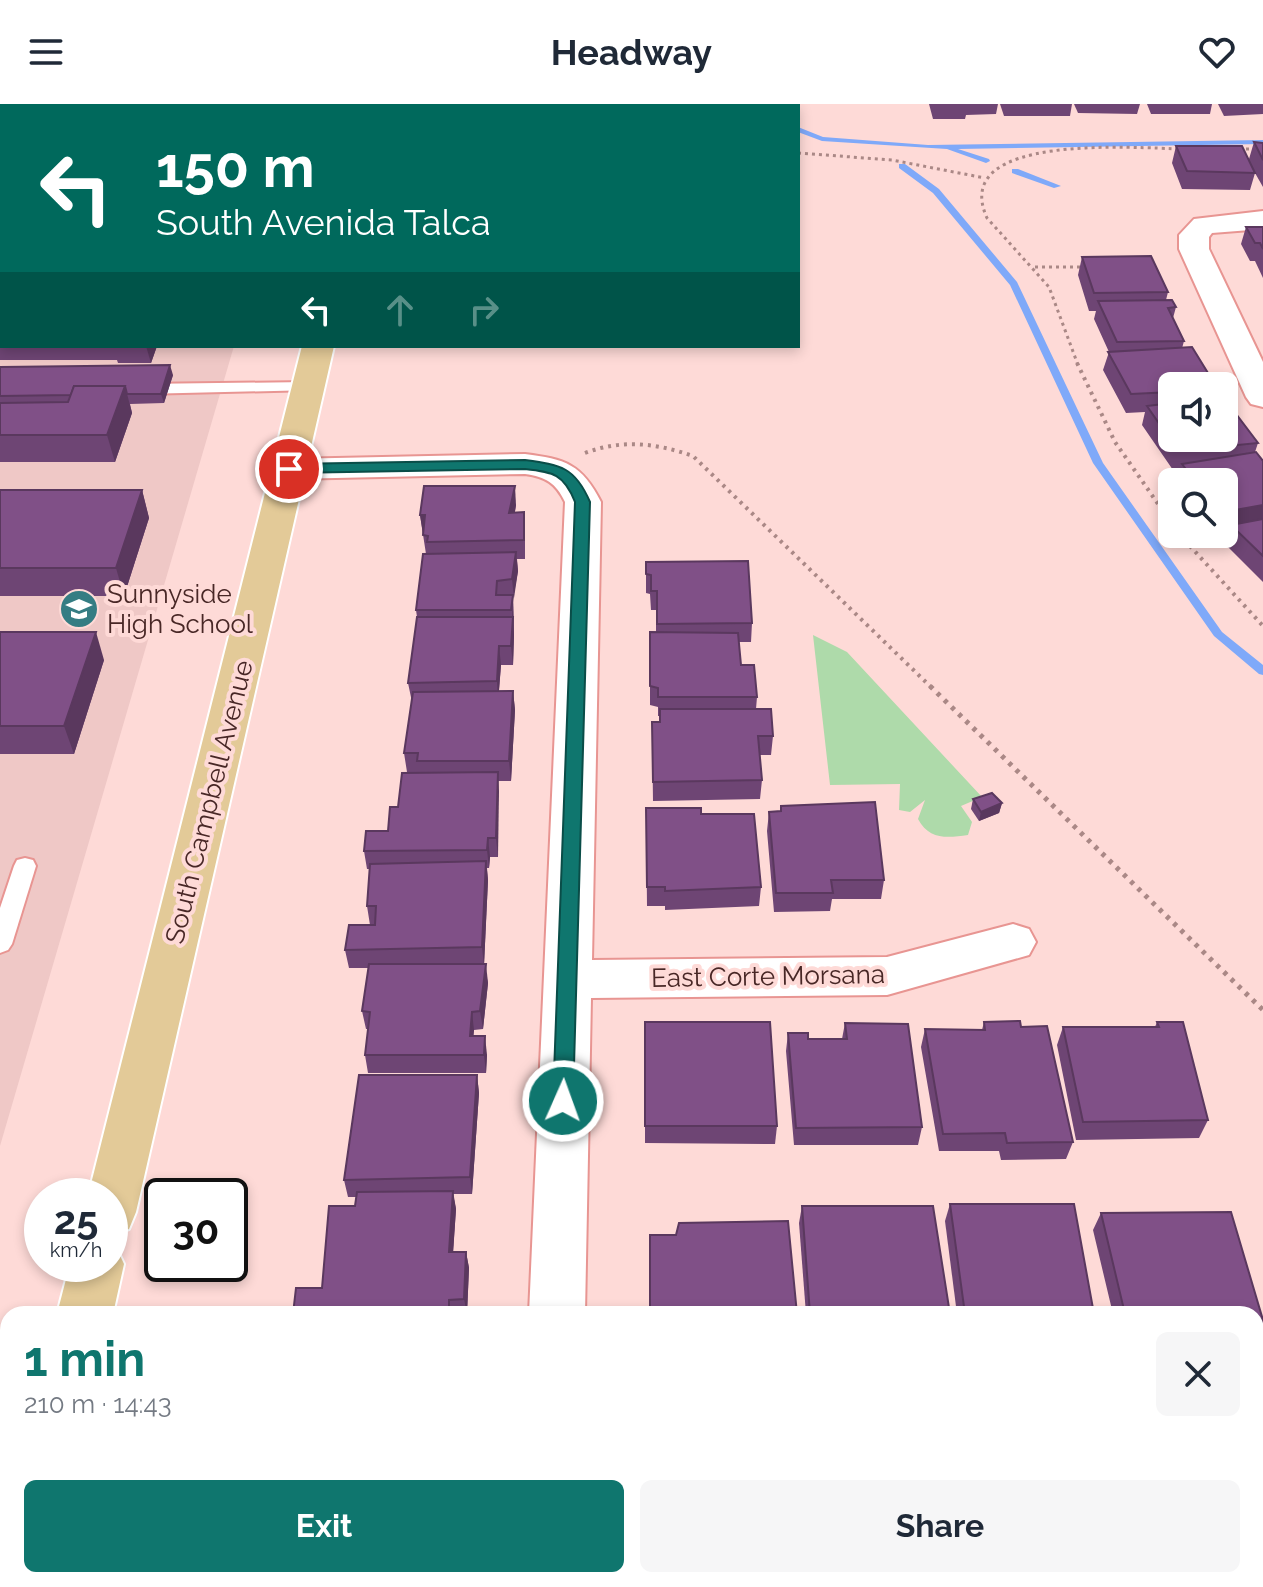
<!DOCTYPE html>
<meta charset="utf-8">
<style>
body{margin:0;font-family:Raleway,sans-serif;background:#f6f6f7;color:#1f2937;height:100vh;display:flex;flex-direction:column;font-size:30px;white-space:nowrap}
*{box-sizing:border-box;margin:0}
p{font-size:26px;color:#747a83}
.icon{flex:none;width:44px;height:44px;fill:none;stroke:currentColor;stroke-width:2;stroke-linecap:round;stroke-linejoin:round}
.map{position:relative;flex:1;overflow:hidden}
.details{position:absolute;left:0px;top:1202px;width:1264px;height:282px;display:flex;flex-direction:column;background:#fff;border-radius:24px 24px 0 0;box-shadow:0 4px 12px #0003}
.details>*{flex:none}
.hud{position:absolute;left:0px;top:0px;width:800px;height:244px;box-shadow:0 4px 12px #0003;background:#00695c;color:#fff;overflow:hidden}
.buttons{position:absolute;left:1158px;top:268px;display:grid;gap:16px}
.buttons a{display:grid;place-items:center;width:80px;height:80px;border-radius:12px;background:#fff;box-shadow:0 4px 12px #0003;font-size:40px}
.speed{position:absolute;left:24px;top:1074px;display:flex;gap:16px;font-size:40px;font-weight:700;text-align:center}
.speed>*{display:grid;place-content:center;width:104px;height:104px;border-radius:50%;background:#fff;box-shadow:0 4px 12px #0003;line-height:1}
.speed small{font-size:20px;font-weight:400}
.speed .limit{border:4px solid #111;border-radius:12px;background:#fff;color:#111}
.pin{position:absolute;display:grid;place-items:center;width:68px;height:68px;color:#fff;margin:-34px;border:4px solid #fff;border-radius:50%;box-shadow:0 2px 8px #0007}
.me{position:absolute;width:88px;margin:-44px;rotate:2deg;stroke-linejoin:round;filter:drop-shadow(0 0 6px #0008)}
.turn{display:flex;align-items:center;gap:28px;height:168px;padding:0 24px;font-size:36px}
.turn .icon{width:104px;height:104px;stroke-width:2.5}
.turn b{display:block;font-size:56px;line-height:68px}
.lanes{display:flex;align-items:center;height:76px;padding:0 24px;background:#0003;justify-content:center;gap:40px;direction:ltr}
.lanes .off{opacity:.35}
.round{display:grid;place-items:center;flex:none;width:84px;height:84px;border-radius:12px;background:#f6f6f7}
.headline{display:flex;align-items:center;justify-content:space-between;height:136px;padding:0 24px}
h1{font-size:48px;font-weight:700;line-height:60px;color:#0f766e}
.button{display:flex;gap:16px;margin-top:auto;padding:16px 24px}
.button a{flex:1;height:92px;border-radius:12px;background:#0f766e;color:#fff;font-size:32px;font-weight:700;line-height:92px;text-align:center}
.button a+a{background:#f6f6f7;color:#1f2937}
header{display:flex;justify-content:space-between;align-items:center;height:104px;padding:0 24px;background:#fff;font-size:36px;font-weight:700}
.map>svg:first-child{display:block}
.built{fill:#efc8c6}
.green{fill:#aedaaa}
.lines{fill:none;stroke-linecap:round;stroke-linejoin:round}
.stream{fill:#7fa9f9;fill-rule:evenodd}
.service-casing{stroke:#e89592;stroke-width:4}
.minor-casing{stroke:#e89592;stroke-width:4}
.primary-casing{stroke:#fff;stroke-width:4}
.path-far2{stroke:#aa8886;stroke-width:3;stroke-dasharray:3 4;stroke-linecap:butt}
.path-far1{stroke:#aa8886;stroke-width:4;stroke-dasharray:3 5;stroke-linecap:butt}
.path{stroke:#aa8886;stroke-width:5;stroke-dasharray:4 6;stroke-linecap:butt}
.service{fill:#fff;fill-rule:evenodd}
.minor{fill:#fff;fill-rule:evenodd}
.primary{fill:#e3ca98;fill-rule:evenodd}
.wall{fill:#6e4574}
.shaded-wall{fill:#5a385e}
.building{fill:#805087;stroke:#5a385e;stroke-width:2}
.route{fill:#0f766e;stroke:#0a4d48;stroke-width:2}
.labels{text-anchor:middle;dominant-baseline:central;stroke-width:8;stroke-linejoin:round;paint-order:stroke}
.poi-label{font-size:26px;fill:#482726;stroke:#fedad7;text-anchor:start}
.street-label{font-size:26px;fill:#482726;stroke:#fedad7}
</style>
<header><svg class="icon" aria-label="menu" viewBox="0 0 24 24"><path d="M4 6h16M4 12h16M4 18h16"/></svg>Headway<svg class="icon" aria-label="heart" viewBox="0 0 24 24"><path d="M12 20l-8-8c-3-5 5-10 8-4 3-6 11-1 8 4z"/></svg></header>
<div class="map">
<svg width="1263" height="1483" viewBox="0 0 1263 1483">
<rect width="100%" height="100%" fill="#fedad7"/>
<path class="built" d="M0,203L2,242H234L0,1042Z"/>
<g class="green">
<path d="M0,0H308L2,2L0,203Z"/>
<path d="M813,531L847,548L982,693L961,702L972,718L968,731C947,734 929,736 918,715L925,696L910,708L899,706L900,680L830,681Z"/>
</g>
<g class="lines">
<g class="stream">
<path d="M798,23L823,33L928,41L1263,36V40L958,45L989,55L990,57L986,59L947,45L822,37L798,28Z"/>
<path d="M899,60H905L939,85L1017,178L1103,359L1222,528L1263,561V571L1259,570L1214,532L1093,359L1010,181L933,89L899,64Z"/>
<path d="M1012,65H1018L1061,82L1054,84L1012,69Z"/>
</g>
<g class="service-casing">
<g id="service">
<path d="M21,0H36L19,2Z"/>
<path d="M266,0H284L286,2H268Z"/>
<rect x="0" y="2" width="2" height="8"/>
<path d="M308,278L316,283L314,286L141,290L133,285L141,280Z"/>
<path d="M25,754L33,756L36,762L12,840L8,846L0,849V804L14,762L17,756Z"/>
</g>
</g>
<g class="minor-casing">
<g id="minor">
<path d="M675,0H714L674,2Z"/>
<path d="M1263,107V125L1212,129L1209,133V145L1263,258V303L1251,300L1246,293L1179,145V131L1194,115Z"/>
<path d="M525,350C565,355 582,360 601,398L592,856L887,853L1013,820L1029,825L1036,838L1029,851L887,891L591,894L585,1210H529L565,398C556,379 546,373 525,370L289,375L277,372L272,365L277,358L289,355Z"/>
<rect x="1256" y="1317" width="7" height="58"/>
</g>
</g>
<g class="primary-casing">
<g id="primary">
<path d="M302,242H334L136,1108L129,1125L110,1132V1092H88Z"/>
<path d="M110,1140L116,1143L124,1160L113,1210H57L70,1160H110Z"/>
<path d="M8,1451V1476H53L51,1483H0V1455Z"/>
</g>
</g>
<g class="path-far2">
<path d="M1239,45H1263"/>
<path d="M798,49L892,56L985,74"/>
<path d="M1035,163H1085"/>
<path d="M1078,261L1049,183L987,114C948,28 1137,44 1181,45"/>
</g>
<g class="path-far1">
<path d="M1077,259L1115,338L1172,420"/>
<path d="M585,349C622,335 656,339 693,352L932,584"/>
<path d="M1179,430L1263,522"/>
</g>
<path class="path" d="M930,582L1263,906"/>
<use href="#service" class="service"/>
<use href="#minor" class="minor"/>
<use href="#primary" class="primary"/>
</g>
<g class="wall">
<path d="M929,0H998L996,10L966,11L965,15H933Z"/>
<path d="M1000,0H1072L1070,12H1004Z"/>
<path d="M1074,0H1140L1137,10L1078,9Z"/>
<path d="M1147,0H1212L1210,10H1151Z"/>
<path d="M1218,0H1263V10L1224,12Z"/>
<path d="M1254,38L1263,39V83L1255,69L1250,86L1182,85L1172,59L1176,42L1249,55Z"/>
<path d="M1246,123H1263V174L1255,157H1250L1241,140Z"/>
<path d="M1082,153L1168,188L1166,196L1176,203L1173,214L1184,237L1172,282V334L1258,339L1255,348L1263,357V478L1225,440L1230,425L1224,378H1177L1180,366H1173L1142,321L1145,308L1126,309L1103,266L1109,248L1094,215L1096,207H1089L1078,171Z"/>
<path d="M0,200H2V242H157L151,259H118L117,256H0Z"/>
<path d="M0,263L173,271L164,299L130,300L132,309L115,358H0Z"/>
<path d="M0,386H142L149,414L124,492H0Z"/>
<path d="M516,401L515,408L525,427V455H517L518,467L513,495L514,532L513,561H501L499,587H513L515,606L511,677H498V753H490L489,764H487L488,776L484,860L488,879L483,925L474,926L473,932L487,951L486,969H368L365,951L368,925H366L362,907L369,864H349L345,846L370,821L367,802L370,765H367L364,747L388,727L398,703L407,668L404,649L412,598L408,579L417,513L416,506L426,450L420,411Z"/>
<path d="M646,458L752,519L751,538H739L741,561L757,593L756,605L773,632L771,651H760L762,676L760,695L653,697L652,618H660V612H658V603L650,601V528H656V506H651L650,490L646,489Z"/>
<path d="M0,528L104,556L74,650H0Z"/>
<path d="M973,695L1002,699L999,709L979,717L971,705Z"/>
<path d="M781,702L884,776L881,795H832L830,807L774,808L767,727L769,708L780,707Z"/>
<path d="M646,704L701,710L761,783L759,802L665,806V802H647Z"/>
<path d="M645,918L777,1022L775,1040L645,1039Z"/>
<path d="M984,918L1021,923L1073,1038L1066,1055L1001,1056L999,1047H939L921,943L925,925L982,926Z"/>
<path d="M1157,918L1208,1016L1199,1034L1076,1036L1057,941L1063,923H1155Z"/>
<path d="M845,919L922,1023L918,1041H794L786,947L788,929L808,935H842Z"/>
<path d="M477,971L479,989L472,1090H453L456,1105L453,1148H466L469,1164L467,1210H293L322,1184L355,1102L356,1093H348L344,1076Z"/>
<path d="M950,1100L1094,1210H957L945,1117Z"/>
<path d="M802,1102L950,1210H806L799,1119Z"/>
<path d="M1231,1108L1263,1216V1239L1257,1248H1256V1210H1113L1093,1126L1101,1109Z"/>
<rect x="807" y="1476" width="160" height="7"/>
<path d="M979,1476H1142L1143,1483H980Z"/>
<path d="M1153,1476H1256L1263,1483H1154Z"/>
</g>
<g class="shaded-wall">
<path d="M146,242H157L151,259Z"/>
<path d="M170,261L173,271L164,299L161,290Z"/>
<path d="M125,282L132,309L115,358L107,331Z"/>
<path d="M515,382L516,401L511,428L509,409Z"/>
<path d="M142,386L149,414L124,492L116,464Z"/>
<path d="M1263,401V419L1231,421L1230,425L1224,426V408Z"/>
<path d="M420,411H425L427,430H423Z"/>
<path d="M516,448L518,467L514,494L512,475Z"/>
<path d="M513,491L514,532L513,561L511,542Z"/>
<path d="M96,528L104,556L74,650L64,622Z"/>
<path d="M499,542L501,561L498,597L497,577Z"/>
<path d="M513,587L515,606L511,677L509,657Z"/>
<path d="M498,668L499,687L498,753L496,734Z"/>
<path d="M1002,699L999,709L979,717L981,708Z"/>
<path d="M488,734L490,753L489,764L487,746Z"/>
<path d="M486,757L488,776L484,862L482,843Z"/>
<path d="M486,860L488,879L483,925L480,907Z"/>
<path d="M472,908L474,926L472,951L470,932Z"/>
<path d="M485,932L487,951L486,969L484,951Z"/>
<path d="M477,971L479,989L472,1090L470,1073Z"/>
<path d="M453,1087L456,1105L452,1165L449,1148Z"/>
<path d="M466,1148L469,1164L467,1210L464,1195Z"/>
<path d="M443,1476H448L447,1483H443Z"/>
</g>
<g class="building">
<path d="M1254,38L1263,39V56Z"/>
<path d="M1176,42H1242L1255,69L1187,67Z"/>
<path d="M1246,123H1263V145L1260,139H1255Z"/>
<path d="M1151,152L1168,188L1094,189L1082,153Z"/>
<path d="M1172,196L1176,203L1168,204L1184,237L1117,238L1098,197Z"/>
<rect x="0" y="200" width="2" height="30"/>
<path d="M1192,243L1216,282H1172V288L1131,290L1108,248Z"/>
<path d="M170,261L161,290H127L125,282H74L71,291L0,292V263Z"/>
<path d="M74,282H125L107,331H0V299L68,298Z"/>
<path d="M1224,294L1258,339L1178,347L1147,302L1172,299V334H1224Z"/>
<path d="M1256,348L1263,357V401L1224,408V378H1196L1182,360Z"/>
<path d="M424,382H515L509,409L524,408V436L427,438L428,432L423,431L425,411H420Z"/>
<path d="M0,386H142L116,464H0Z"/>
<path d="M1263,415V452L1231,421Z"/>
<path d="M516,448L512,475L497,477L496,491H513L511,506H416L423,450Z"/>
<path d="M748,457L752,519L657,520V487H651V471L646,470V458Z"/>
<path d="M417,513H513L511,542H499L497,577L408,579Z"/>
<path d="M0,528H96L64,622H0Z"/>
<path d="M650,528L738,529L741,561H754L757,593H658V584L650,582Z"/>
<path d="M513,587L509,657H417L418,649H404L413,588Z"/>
<path d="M660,605H771L773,632H758L762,676L653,678L652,618H660Z"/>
<path d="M498,668L496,734H488L487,746L364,747L366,727H388L390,703H398L402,669Z"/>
<path d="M992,689L1002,699L981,708L973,695Z"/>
<path d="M875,698L884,776H831L833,789H776L769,708L781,707V702Z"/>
<path d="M646,704H701V710H754L761,783L665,787V783H647Z"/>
<path d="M486,757L482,843L345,846L349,821H375L376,802H367L370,760Z"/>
<path d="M369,860H486L480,907L472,908L470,932H485L484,951H365L370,908L362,907Z"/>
<path d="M1020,917L1021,923L1047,922L1073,1038L1007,1039L1005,1029L943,1030L925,925L985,926L984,918Z"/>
<path d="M645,918H770L777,1022H645Z"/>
<path d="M1157,918H1183L1208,1016L1083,1018L1063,923H1159Z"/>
<path d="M845,919L908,920L922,1023L796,1024L788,929H808V935H847Z"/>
<path d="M359,971H477L470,1073L344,1076Z"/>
<path d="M453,1087L449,1148H466L464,1195L449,1196V1209L293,1210L296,1184H322L329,1102H355L357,1088Z"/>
<path d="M950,1100H1074L1094,1210H965Z"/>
<path d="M802,1102H933L950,1210H810Z"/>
<path d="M1231,1108L1263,1216V1232H1256V1210H1125L1101,1109Z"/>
<path d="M788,1117L797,1210H650V1131H676L679,1119Z"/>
<path d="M1256,1437L1263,1438V1483H1166L1165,1476H1256Z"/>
<path d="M287,1476H443V1483H286Z"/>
<path d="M462,1476H619V1483H461Z"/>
<path d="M643,1476H783L784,1483H643Z"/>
<path d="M811,1476H967V1483H812Z"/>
<path d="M987,1476H1142L1143,1483H988Z"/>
</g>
<path class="route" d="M525,356C561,361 575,363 590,398L573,997L570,1003L563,1005L556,1003L553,997L575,398C564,370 553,368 525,365L289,369L282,365L289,360Z"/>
<defs>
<g id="school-disc" transform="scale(2)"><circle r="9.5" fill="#357d83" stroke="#fedad7"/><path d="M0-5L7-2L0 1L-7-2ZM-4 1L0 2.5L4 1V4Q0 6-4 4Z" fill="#fff"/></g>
</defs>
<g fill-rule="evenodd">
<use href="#school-disc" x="79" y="505"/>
</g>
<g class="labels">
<g class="poi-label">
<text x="107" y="490">Sunnyside<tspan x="107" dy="30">High School</tspan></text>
</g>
<g class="street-label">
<text transform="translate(209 698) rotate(-76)">South Campbell Avenue</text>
<text transform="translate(768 872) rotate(-1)">East Corte Morsana</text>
</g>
</g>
</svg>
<div class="buttons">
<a><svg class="icon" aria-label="sound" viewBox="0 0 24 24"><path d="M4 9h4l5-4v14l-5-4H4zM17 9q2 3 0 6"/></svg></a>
<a><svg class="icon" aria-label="search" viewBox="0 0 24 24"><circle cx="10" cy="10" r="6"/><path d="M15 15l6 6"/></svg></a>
</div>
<div class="speed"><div>25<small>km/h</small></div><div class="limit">30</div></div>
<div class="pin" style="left:289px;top:365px;background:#d93025"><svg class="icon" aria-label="arrive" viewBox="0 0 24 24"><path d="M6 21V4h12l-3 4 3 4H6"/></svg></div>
<svg class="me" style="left:563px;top:997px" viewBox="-20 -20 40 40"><circle r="17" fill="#0f766e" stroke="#fff" stroke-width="3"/><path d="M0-11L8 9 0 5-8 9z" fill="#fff"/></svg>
<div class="hud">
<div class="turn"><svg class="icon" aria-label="left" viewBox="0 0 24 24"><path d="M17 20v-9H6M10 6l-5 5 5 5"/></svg><div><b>150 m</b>South Avenida Talca</div></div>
<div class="lanes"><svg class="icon" aria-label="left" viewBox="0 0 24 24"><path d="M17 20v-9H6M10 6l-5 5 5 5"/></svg><svg class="icon off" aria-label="ahead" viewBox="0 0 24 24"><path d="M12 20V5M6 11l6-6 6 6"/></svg><svg class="icon off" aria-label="right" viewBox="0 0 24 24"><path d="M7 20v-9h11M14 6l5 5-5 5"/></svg></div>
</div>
<section class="details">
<div class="headline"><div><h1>1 min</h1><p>210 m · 14:43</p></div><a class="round"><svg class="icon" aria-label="close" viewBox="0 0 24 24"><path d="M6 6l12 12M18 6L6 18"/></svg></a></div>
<div class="button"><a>Exit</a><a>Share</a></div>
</section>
</div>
